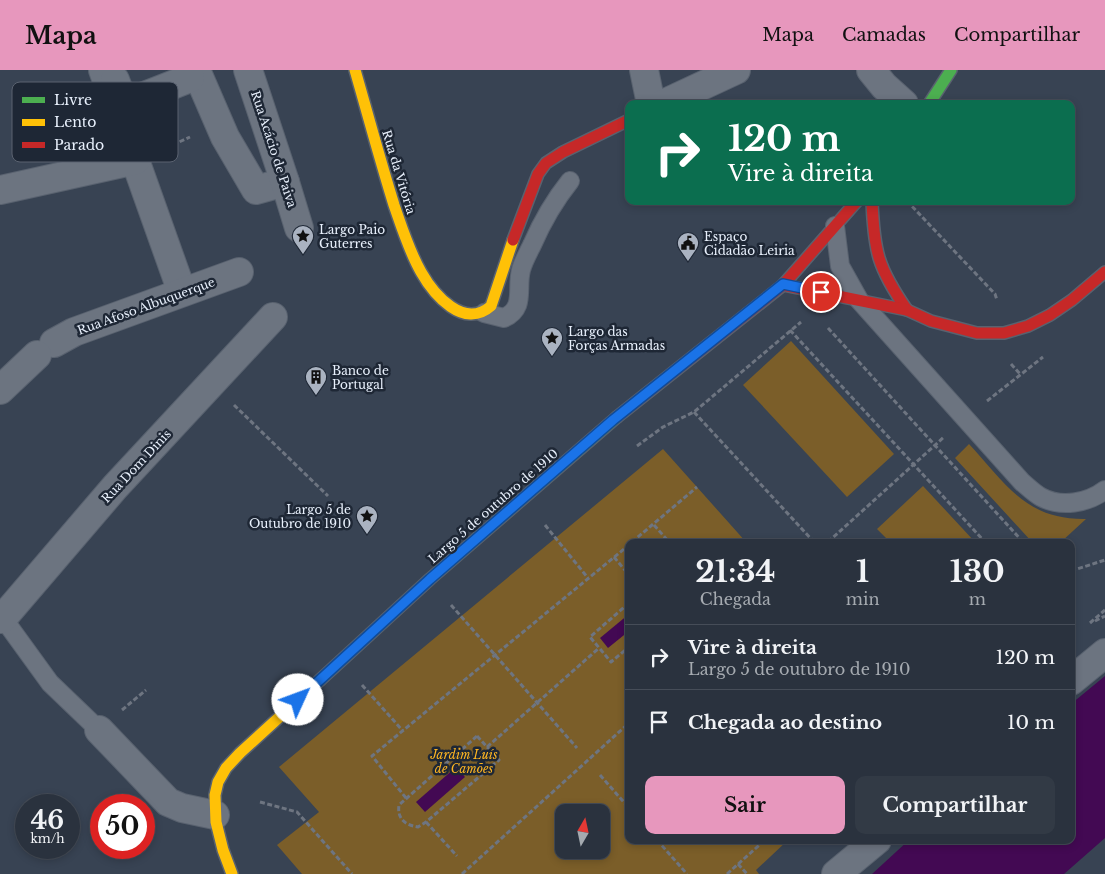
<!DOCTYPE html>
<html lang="pt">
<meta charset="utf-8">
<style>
body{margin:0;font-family:"Libre Baskerville",serif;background:#323a45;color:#f1f3f6;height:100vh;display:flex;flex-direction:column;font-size:19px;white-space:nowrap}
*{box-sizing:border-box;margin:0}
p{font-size:16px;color:#a5aab0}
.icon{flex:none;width:28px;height:28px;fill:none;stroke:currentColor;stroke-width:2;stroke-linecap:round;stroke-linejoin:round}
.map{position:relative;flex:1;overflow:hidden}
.details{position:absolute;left:625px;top:469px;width:450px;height:305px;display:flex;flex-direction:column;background:#2a323e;border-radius:10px;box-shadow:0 2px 8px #0003,0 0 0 1px #464d58}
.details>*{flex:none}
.guide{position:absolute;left:625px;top:30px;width:450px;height:105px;border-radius:10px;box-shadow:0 2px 8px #0003,0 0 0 1px #464d58;background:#0b6e4f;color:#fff;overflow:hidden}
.needle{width:32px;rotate:9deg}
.buttons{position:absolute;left:555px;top:734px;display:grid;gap:10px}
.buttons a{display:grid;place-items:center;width:55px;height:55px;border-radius:10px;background:#2a323e;box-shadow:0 2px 8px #0003,0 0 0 1px #464d58;font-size:25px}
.speed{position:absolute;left:15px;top:724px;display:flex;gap:10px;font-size:25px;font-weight:700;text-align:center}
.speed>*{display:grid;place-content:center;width:65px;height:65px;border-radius:50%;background:#2a323e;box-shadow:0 2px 8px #0003,0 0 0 1px #464d58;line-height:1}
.speed small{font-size:12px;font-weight:400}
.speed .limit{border:8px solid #d22;background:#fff;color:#111}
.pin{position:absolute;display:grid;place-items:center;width:42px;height:42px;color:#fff;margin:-21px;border:2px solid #fff;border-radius:50%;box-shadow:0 1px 5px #0007}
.me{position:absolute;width:55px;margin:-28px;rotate:47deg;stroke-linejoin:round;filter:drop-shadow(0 0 4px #0008)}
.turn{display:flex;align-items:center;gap:18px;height:105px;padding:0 20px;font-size:22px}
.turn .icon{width:65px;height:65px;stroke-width:2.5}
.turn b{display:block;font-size:35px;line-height:42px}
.eta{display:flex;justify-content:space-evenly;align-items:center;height:85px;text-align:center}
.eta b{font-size:30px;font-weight:800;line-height:35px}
.cta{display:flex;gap:10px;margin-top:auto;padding:10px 20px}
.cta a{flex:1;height:58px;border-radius:10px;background:#e797bd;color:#111;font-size:20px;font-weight:800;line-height:58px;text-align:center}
.cta a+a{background:#323a45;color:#f1f3f6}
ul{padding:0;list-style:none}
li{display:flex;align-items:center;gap:15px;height:65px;padding:0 20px;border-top:1px solid #464d58}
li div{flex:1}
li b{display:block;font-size:19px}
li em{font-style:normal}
header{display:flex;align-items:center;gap:30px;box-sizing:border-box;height:70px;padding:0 25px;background:#e797bd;color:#111}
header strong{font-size:24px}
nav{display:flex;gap:28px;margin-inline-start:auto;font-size:18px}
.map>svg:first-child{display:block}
.green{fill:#7b5e29;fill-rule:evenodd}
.water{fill:#430953}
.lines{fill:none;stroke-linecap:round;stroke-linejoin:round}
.lane-casing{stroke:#59626f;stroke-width:20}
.street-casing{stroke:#59626f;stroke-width:30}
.fast-casing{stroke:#59626f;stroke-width:14}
.slow-casing{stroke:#59626f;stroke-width:14}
.jam-casing{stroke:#59626f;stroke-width:14}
.path{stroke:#6e7581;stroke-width:3;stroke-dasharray:5 2.5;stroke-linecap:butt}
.lane{stroke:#6c7480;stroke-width:18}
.street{stroke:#6c7480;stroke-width:28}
.fast{stroke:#4caf50;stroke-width:11}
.slow{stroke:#ffc107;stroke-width:11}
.jam{stroke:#c62828;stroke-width:11}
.route-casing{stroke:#114b97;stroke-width:12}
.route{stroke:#1a73e8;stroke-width:9}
.labels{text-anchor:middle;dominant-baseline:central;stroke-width:5;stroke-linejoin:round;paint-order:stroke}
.street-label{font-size:12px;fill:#e8f0fc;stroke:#1e2735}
.poi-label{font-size:12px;fill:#e8f0fc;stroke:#1e2735;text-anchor:start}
.park-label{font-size:12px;font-style:italic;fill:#ffb622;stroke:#1e2735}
.key{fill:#1e2735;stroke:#5b6371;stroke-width:1}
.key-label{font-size:14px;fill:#e8f0fc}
</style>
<header>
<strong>Mapa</strong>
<nav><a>Mapa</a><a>Camadas</a><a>Compartilhar</a></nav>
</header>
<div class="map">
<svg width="1105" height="804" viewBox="0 0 1105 804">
<rect width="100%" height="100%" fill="#384353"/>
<g class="green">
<path d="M791,271L894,384L847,427L743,315Z"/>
<path d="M969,374C1006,414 1026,450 1086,449L1061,472H1032L955,388Z"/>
<path d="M663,379L746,472H629V770H788L756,800L759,804H302L277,775L319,742L279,697ZM564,742H601V780H564Z"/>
<path d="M923,416L975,472H890L877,459Z"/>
</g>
<g class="water">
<path d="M629,544V561L608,578L600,568Z"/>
<path d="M1105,606V768L1064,804H872L909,770H1071V634Z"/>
<path d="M456,697L465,707L425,742L416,732Z"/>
</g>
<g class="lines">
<g class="lane-casing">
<g id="lane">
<path d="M835,156L840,196L859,230L1022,412C1028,417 1034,423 1041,427C1061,438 1088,433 1105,420"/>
<path d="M484,243L504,248C526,238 516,219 521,200C523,192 528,183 532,175C542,152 554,131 570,111"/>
<path d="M0,544L50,613L99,660"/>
</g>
</g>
<g class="street-casing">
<g id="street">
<path d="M103,0L182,222"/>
<path d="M196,0L225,67L256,120L285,112"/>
<path d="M248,0L285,112L299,158"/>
<path d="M644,0L651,34"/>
<path d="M871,0L884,16L904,34"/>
<path d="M115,10L124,34L190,8L187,0"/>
<path d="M663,34L736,0"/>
<path d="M0,120L136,90"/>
<path d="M54,273L74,262L239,202"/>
<path d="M0,320L37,285"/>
<path d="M2,549L115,417L273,247"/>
<path d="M1071,611L1105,583"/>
<path d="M99,660L168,732L182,738L215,745"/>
<path d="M836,804L877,770"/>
</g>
</g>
<g class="fast-casing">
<g id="fast">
<path d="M929,34L951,0"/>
<path d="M320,610L430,509L617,347"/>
</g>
</g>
<g class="slow-casing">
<g id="slow">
<path d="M355,0C368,45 380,90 394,135C402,158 409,181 421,202C434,225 464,260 491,236L513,170"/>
<path d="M232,804L223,780L216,752L215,725L218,712L226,698L240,683L320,610"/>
</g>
</g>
<g class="jam-casing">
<g id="jam">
<path d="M872,131C874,182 878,198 907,240"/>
<path d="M513,170L538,104L546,93L563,82L629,50"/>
<path d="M783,215L907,240L931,251L977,263H1004L1028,256L1050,245L1072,230L1105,202"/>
<path d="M617,347L783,215L857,131"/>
</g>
</g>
<g class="path">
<path d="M166,78L190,67"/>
<path d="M907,131L995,224L997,230"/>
<path d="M828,258L1023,472"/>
<path d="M790,260L985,472"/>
<path d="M1011,294L1021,305"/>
<path d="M987,331L1043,287"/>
<path d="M234,335L328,426"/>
<path d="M694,342L814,472"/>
<path d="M637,376L663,357L694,342L801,252"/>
<path d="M545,455L588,508"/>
<path d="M654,455L669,472"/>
<path d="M632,472L697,417"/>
<path d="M828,472L944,367"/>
<path d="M614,487L629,505"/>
<path d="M1071,501L1105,490"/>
<path d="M629,533L590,567L611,592L629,577"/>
<path d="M451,535L577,678"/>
<path d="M1095,551L1105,546"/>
<path d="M1090,553L1105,540"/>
<path d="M362,615L403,661"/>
<path d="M122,640L146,620"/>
<path d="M477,666L499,690L426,752L418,757C405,755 397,749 399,735Z"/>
<path d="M487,677L599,578"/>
<path d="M600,705L629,738"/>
<path d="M406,728L372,686L629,475"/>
<path d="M260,732L297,742L352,804"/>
<path d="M426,752L457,786"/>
<path d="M657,770L687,804"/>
<path d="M738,794L747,804"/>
<path d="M462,804L629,653"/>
<path d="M727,804L765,770"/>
</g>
<use href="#lane" class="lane"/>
<use href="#street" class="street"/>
<use href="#fast" class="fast"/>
<use href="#slow" class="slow"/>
<use href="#jam" class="jam"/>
</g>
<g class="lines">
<g class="route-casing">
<path id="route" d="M298,630L430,509L613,350L783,214L821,222"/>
</g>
<use href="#route" class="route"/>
</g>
<defs>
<g id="sight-pin" transform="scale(1.125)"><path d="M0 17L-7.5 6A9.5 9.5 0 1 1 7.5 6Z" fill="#aab3c1" stroke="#1e2735"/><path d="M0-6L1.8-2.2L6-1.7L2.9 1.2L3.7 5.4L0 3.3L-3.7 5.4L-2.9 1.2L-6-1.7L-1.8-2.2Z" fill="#111"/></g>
<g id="civic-pin" transform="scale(1.125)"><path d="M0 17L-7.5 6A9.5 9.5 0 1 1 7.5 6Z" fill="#aab3c1" stroke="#1e2735"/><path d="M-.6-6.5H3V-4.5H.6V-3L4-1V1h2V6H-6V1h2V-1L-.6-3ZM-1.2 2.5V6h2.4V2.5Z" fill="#111"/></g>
<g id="building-pin" transform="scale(1.125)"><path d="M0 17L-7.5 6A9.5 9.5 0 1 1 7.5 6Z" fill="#aab3c1" stroke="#1e2735"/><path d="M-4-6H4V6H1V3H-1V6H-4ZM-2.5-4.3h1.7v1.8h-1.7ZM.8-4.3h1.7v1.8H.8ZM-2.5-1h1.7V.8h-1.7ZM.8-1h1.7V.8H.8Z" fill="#111"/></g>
</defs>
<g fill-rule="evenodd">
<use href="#sight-pin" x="303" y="166"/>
<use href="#civic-pin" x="688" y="173"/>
<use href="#sight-pin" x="552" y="268"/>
<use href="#building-pin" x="316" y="307"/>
<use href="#sight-pin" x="367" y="446"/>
</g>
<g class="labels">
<g class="street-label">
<text transform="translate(274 79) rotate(72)">Rua Acácio de Paiva</text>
<text transform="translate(399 102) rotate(73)">Rua da Vitória</text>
<text transform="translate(146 236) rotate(-20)">Rua Afoso Albuquerque</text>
<text transform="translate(136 396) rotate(-47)">Rua Dom Dinis</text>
<text transform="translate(493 436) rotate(-41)">Largo 5 de outubro de 1910</text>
</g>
<g class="poi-label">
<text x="319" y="159">Largo Paio<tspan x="319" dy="14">Guterres</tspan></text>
<text x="704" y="166">Espaço<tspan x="704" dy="14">Cidadão Leiria</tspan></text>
<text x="568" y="261">Largo das<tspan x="568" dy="14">Forças Armadas</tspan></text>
<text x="332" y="300">Banco de<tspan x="332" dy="14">Portugal</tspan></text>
<text x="351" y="439" text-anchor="end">Largo 5 de<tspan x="351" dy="14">Outubro de 1910</tspan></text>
</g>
<g class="park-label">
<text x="464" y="684">Jardim Luís<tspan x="464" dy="14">de Camões</tspan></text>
</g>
</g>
<rect x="12" y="12" width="166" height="80" rx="8" class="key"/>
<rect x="22" y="27" width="23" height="6" fill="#4caf50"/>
<rect x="22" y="49" width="23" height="7" fill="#ffc107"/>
<rect x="22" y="72" width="23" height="6" fill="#c62828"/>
<g class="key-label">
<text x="54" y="35">Livre</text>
<text x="54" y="57">Lento</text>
<text x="54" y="80">Parado</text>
</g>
</svg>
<div class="buttons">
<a><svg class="needle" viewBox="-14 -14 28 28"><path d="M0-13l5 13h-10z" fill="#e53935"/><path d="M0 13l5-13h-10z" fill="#a5aab0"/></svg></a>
</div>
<div class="speed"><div>46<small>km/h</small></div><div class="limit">50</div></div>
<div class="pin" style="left:821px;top:222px;background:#d93025"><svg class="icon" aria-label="arrive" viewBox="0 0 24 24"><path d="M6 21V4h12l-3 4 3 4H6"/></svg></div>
<svg class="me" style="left:298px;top:630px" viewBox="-20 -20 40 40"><circle r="19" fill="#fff"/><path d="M0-13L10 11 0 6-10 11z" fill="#1a73e8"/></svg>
<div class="guide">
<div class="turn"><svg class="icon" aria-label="right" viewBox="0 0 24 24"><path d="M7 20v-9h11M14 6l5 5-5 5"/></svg><div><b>120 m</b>Vire à direita</div></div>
</div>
<section class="details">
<div class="eta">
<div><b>21:34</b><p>Chegada</p></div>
<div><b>1</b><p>min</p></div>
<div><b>130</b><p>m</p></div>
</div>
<ul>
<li><svg class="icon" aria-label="right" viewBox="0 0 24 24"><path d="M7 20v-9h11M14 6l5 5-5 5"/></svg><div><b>Vire à direita</b><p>Largo 5 de outubro de 1910</p></div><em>120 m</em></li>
<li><svg class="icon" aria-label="arrive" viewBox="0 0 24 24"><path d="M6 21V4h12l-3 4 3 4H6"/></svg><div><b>Chegada ao destino</b></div><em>10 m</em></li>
</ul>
<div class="cta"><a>Sair</a><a>Compartilhar</a></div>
</section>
</div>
